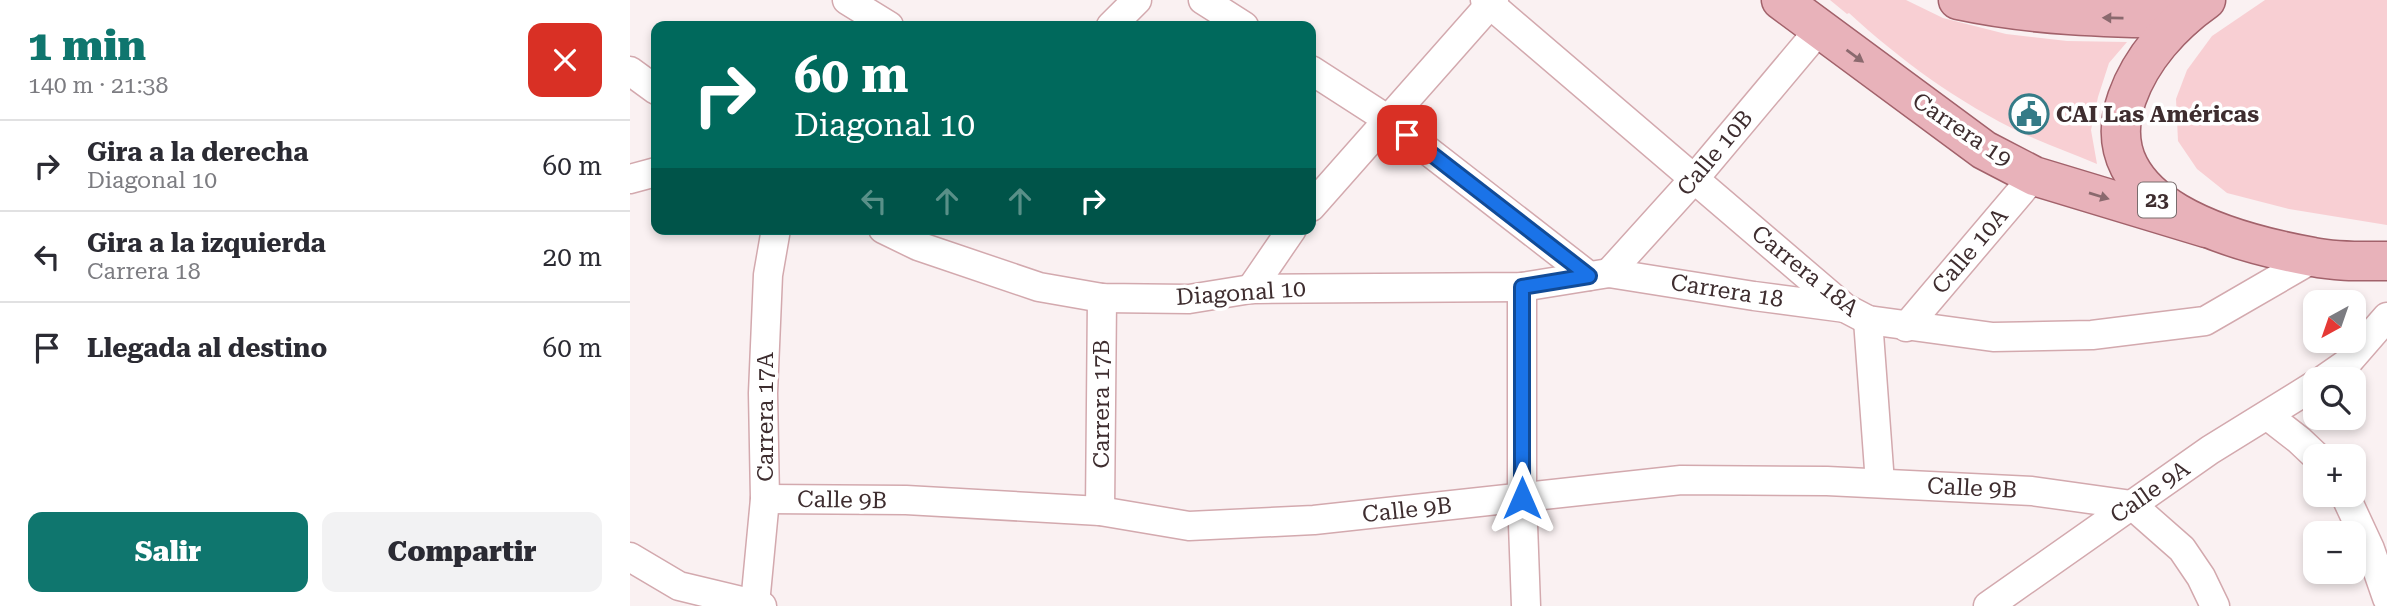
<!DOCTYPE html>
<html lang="es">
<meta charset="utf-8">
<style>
body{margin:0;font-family:"Roboto Serif",serif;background:#f2f2f3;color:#2b2b33;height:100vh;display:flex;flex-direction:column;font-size:26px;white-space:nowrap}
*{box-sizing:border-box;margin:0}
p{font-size:23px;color:#7c7c81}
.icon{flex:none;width:38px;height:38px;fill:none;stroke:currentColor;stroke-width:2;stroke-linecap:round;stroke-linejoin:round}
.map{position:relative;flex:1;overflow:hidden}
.side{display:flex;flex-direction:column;background:#fff;width:630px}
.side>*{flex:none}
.banner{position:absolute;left:21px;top:21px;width:665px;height:214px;border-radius:14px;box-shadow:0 4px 10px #0003;background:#00695c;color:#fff;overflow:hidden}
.needle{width:46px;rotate:220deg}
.controls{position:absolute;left:1673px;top:290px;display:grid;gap:14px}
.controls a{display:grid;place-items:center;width:63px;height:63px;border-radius:14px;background:#fff;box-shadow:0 4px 10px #0003;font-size:35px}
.pin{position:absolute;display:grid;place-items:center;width:60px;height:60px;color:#fff;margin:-30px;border-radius:14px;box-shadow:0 4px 10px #0006}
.me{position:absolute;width:77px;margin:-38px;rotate:0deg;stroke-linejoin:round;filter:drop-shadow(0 0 5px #0008)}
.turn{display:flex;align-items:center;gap:24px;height:147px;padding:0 28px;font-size:32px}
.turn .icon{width:91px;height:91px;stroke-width:2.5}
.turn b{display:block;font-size:49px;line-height:60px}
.lanes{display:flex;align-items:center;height:66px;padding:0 28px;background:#0003;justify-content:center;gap:35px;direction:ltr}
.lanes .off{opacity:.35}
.round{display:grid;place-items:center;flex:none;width:74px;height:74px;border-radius:14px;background:#f2f2f3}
.summary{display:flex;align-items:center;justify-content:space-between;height:119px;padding:0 28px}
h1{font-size:42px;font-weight:800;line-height:52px;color:#0f766e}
.cta{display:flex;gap:14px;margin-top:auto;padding:14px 28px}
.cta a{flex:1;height:80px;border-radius:14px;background:#0f766e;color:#fff;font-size:28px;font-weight:800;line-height:80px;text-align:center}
.cta a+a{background:#f2f2f3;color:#2b2b33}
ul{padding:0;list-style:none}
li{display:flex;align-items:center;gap:21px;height:91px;padding:0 28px;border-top:2px solid #e1e1e2}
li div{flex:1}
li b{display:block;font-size:26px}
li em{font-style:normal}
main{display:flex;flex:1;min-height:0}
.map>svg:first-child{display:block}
.green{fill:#f8cfd3}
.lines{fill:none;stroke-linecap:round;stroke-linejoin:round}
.street-casing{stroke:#d3a9ae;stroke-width:31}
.primary-casing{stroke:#a2626b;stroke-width:41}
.street{stroke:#fff;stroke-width:28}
.primary{stroke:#e8b2ba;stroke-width:38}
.oneway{fill:#8a696e}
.route-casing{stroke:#114b97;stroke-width:18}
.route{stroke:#1a73e8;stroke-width:12}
.labels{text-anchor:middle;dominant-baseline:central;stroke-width:7;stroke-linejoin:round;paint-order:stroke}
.shield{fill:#fff;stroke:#786c6d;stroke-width:2}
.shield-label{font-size:21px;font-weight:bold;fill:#3e2d2f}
.poi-label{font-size:23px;font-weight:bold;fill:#3e2d2f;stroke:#fff;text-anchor:start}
.street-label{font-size:23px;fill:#3e2d2f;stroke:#fff}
</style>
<main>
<section class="side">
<div class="summary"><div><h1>1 min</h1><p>140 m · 21:38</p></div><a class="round" style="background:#d93025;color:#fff"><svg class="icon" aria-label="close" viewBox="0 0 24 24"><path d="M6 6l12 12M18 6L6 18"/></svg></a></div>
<ul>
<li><svg class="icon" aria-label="right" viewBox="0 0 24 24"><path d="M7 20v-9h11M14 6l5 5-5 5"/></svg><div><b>Gira a la derecha</b><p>Diagonal 10</p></div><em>60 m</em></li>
<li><svg class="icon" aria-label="left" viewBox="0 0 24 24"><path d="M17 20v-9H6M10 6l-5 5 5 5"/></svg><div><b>Gira a la izquierda</b><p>Carrera 18</p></div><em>20 m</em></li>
<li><svg class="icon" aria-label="arrive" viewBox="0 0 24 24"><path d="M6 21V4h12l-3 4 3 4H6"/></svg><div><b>Llegada al destino</b></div><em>60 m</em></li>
</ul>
<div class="cta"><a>Salir</a><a>Compartir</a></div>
</section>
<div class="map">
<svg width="1757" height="606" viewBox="0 0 1757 606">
<rect width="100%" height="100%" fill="#faf1f2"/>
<g class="green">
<path d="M1200,0H1276L1313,18L1376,34L1437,41L1497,42L1479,63L1468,97L1461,130L1467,164C1442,153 1416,144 1392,133C1329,103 1270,60 1219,13L1217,14Z"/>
<path d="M1635,0H1757V225L1659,209L1597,193L1567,169L1548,141L1546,99L1557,70L1582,36Z"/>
</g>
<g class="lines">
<g class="street-casing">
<g id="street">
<path d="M217,0L259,26"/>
<path d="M573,0L614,26"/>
<path d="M855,0L1215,308L1238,320L1363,337L1462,335L1575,321L1684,258"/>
<path d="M481,26L507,0"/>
<path d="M681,70L757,119L959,276"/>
<path d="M0,71L26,90"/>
<path d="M0,179L26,172"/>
<path d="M681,207L864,0"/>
<path d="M253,229L288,246L409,287L472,298L559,299L621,289L892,287L979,273L1124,296L1215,308"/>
<path d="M979,273L1064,179L1189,30"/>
<path d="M892,287V497L896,606"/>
<path d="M621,289L662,229"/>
<path d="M1238,320L1250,483"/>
<path d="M1276,327L1404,176"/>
<path d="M1693,380L1716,364L1757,317"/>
<path d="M1638,416L1669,440L1687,457"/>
<path d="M1715,495L1740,549L1757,598"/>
<path d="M135,499L276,500L470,511L559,526L684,520L1051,480L1197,481L1402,491L1502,505L1552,549L1571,577L1585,606"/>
<path d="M470,511L472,298"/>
<path d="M0,557L49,586L132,606"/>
<path d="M125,604L135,499L133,393L138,275L146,229"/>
<path d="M1358,606L1580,450L1685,385"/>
</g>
</g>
<g class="primary-casing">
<g id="primary">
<path d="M1151,0L1354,150L1404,176L1576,228"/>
<path d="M1328,0C1402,16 1477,18 1552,19"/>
<path d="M1576,0C1542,24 1511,58 1497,98C1459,206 1606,243 1683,257C1707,262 1733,261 1757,261"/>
</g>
</g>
<use href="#street" class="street"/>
<use href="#primary" class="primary"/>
</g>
<defs><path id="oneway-solid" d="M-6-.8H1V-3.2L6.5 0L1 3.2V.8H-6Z" transform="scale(1.75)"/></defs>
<g class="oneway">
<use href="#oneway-solid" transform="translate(1483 18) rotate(-179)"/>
<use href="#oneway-solid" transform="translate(1225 56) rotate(36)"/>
<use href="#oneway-solid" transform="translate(1469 196) rotate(17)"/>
</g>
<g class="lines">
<g class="route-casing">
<path id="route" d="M777,135L959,276L892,287V498"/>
</g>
<use href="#route" class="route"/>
</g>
<defs>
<g id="civic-ring" transform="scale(2.0125)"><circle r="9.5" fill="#fff" stroke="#357b87" stroke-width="1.5"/><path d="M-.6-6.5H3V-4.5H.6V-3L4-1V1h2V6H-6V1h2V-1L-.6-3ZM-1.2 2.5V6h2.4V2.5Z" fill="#357b87"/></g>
</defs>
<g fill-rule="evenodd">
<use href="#civic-ring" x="1399" y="114"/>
</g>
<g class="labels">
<rect class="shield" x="1508" y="182.5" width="38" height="35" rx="5"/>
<g class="shield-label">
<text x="1527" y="200">23</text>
</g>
<g class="poi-label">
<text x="1426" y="114">CAI Las Américas</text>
</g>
<g class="street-label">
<text transform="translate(1332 130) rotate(34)">Carrera 19</text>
<text transform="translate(1085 153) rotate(-50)">Calle 10B</text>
<text transform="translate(1340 251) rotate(-50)">Calle 10A</text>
<text transform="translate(1175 271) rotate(39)">Carrera 18A</text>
<text transform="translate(1097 291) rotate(9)">Carrera 18</text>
<text transform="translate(611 293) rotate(-4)">Diagonal 10</text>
<text transform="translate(471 404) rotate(-90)">Carrera 17B</text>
<text transform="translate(135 417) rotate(-90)">Carrera 17A</text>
<text transform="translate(1342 488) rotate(3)">Calle 9B</text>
<text transform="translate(1520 492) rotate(-35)">Calle 9A</text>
<text transform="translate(212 500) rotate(1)">Calle 9B</text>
<text transform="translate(777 510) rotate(-6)">Calle 9B</text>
</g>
</g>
</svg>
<div class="controls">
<a><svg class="needle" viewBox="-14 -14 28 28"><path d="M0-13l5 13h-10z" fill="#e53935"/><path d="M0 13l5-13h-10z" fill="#7c7c81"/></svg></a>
<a><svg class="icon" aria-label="search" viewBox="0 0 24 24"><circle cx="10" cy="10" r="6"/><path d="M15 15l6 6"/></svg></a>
<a>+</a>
<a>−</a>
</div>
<div class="pin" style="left:777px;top:135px;background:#d93025"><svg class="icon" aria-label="arrive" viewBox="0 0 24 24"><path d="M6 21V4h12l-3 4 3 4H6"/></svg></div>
<svg class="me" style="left:892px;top:498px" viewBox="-20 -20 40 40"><path d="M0-17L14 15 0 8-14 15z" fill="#1a73e8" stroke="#fff" stroke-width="4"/></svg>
<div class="banner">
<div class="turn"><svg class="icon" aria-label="right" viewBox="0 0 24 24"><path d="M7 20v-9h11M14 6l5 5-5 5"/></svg><div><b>60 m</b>Diagonal 10</div></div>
<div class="lanes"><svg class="icon off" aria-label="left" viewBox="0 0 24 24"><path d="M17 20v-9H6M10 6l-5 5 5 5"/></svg><svg class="icon off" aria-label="ahead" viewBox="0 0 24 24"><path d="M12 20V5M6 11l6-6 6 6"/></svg><svg class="icon off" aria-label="ahead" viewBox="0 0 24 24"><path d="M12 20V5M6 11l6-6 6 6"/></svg><svg class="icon" aria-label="right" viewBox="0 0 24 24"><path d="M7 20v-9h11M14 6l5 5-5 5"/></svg></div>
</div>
</div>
</main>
